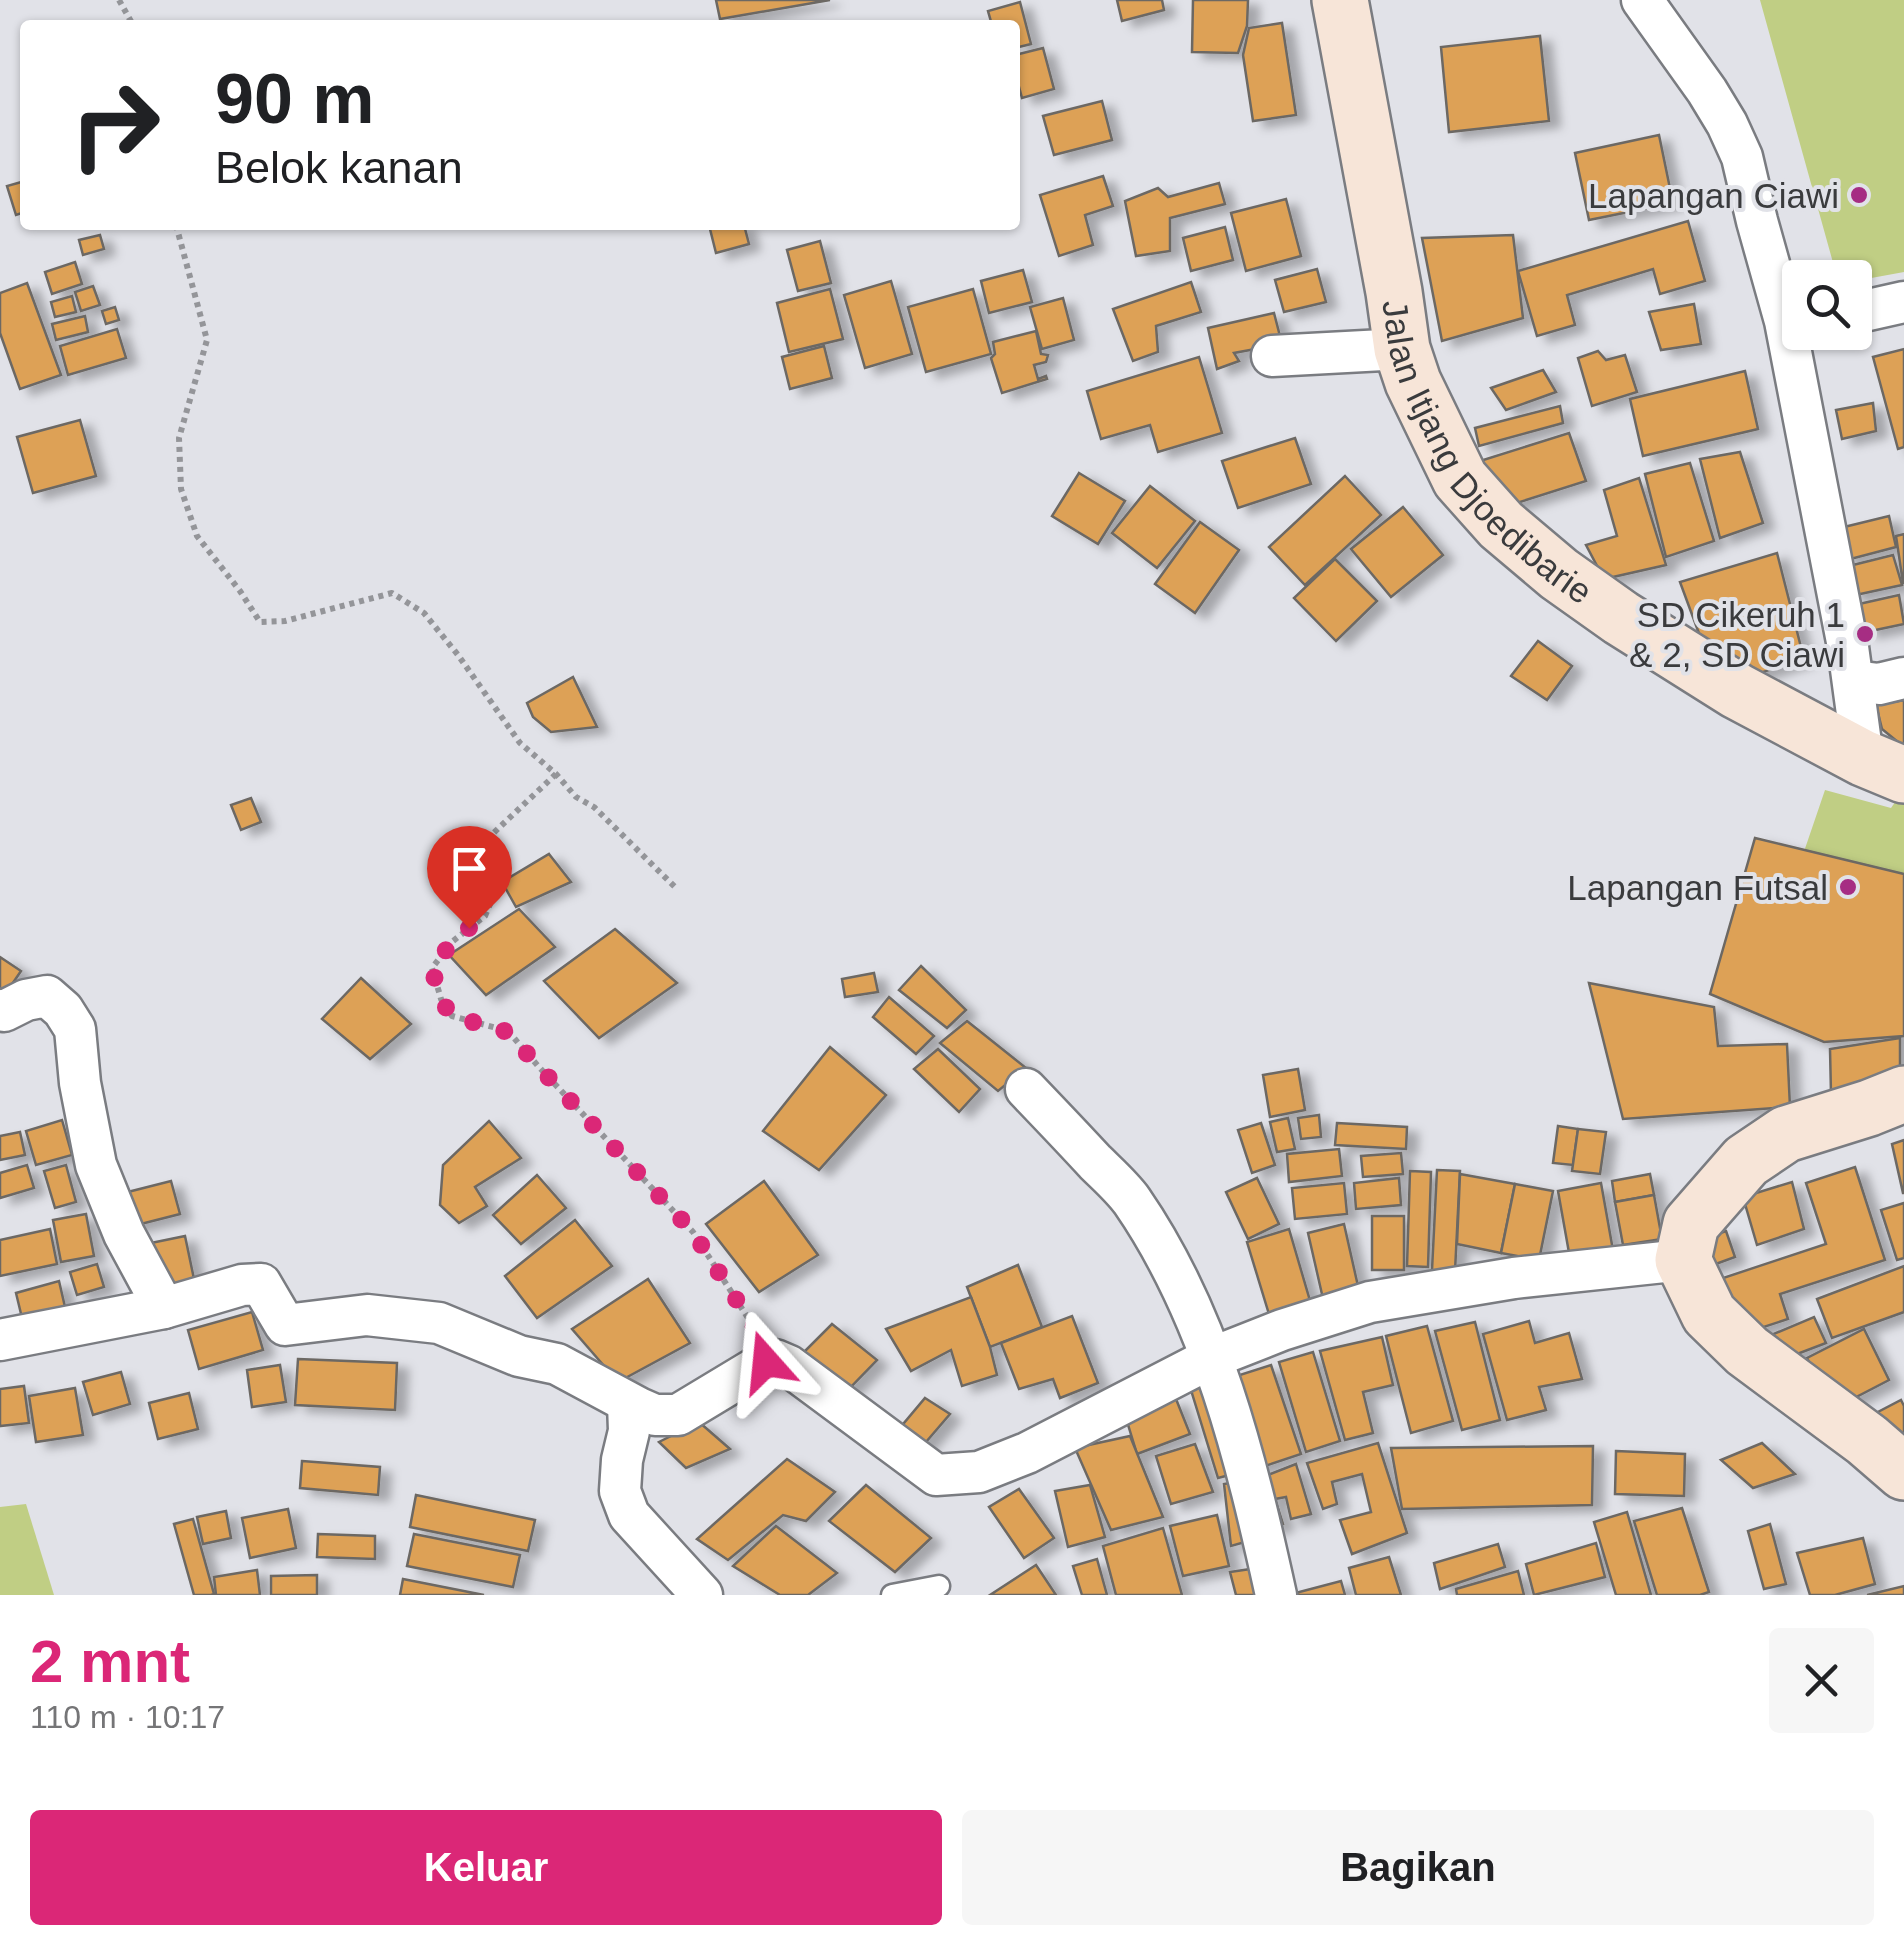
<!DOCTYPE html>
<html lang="id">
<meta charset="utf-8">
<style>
body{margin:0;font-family:Arial,sans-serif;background:#f6f6f6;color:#202124;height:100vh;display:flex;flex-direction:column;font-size:38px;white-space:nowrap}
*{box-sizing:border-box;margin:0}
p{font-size:32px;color:#757577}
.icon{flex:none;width:55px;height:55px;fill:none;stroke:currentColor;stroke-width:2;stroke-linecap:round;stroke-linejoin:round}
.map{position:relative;height:1595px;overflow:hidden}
.sheet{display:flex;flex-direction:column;background:#fff;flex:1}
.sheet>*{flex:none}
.top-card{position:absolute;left:20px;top:20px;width:1000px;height:210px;border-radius:10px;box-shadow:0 2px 8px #0004;background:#fff;color:#202124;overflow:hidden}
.controls{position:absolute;left:1782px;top:260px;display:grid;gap:20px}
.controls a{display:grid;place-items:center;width:90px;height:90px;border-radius:10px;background:#fff;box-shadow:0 2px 8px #0004;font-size:50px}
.pin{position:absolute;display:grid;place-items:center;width:85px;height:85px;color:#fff;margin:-102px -42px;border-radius:50% 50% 50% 0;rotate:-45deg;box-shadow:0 0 10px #0007}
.pin .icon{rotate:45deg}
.me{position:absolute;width:110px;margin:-55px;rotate:342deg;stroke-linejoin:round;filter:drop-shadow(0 0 8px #0008)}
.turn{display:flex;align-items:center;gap:35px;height:210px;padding:0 30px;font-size:45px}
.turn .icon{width:130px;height:130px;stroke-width:2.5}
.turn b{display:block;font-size:70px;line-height:85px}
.round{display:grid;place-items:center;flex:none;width:105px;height:105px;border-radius:10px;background:#f6f6f6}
.overview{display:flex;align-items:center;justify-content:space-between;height:170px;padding:0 30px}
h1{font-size:60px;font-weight:700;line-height:75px;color:#db2777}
.button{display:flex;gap:20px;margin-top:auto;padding:20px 30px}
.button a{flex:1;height:115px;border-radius:10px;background:#db2777;color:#fff;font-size:40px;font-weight:700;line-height:115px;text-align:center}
.button a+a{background:#f6f6f6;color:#202124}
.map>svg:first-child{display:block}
.green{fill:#c0ce84}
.building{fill:#dda157;stroke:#6c6864;stroke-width:2.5;filter:url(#shadow)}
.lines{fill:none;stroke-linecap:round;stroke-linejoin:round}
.lane-casing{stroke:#7a7c81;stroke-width:25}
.street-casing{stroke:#7a7c81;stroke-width:45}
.secondary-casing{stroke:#7a7c81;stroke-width:60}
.path{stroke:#949599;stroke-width:6;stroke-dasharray:5 5;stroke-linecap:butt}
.lane{stroke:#fff;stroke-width:20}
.street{stroke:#fff;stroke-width:40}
.secondary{stroke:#f7e5d8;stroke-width:55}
.route{stroke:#db2777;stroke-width:18;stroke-dasharray:0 32.4}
.poi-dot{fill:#a62d83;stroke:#e1e2e8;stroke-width:4}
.labels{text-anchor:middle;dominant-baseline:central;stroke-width:8;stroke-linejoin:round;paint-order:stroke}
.poi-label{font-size:35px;fill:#3a3b3d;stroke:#e1e2e8;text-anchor:end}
.street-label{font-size:35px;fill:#3a3b3d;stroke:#e1e2e8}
</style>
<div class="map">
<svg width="1904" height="1595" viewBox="0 0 1904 1595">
<defs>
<filter id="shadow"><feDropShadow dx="11" dy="6" stdDeviation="5" flood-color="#0004"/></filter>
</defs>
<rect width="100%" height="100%" fill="#e1e2e8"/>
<g class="green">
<path d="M1760,0H1904V272L1855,281V278L1837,277Z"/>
<path d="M1825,790L1891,808L1900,795L1904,797V1005L1765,966Z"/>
<path d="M26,1504L54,1595H0V1507Z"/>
</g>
<g class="building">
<path d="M716,0H830L720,19Z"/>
<path d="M1117,0H1162L1164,10L1122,21Z"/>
<path d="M1193,0H1248L1247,26L1238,53L1192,52Z"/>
<path d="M1020,2L1031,44L1015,48V25H992L988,11Z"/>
<path d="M1282,23L1296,115L1253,121L1243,55L1249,28Z"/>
<path d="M1540,36L1549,121L1449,132L1441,47Z"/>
<path d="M1043,48L1054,89L1022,98L1015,72V55Z"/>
<path d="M1102,101L1112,140L1054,155L1043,116Z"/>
<path d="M1659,135L1673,203L1589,220L1575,153Z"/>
<path d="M1103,176L1113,206L1085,215L1093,245L1059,256L1040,195Z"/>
<path d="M25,181V212L16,215L7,186Z"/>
<path d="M1219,183L1225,204L1170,218V251L1136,256L1125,201L1158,188L1168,197Z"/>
<path d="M1286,199L1301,256L1246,271L1231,213Z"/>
<path d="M1688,221L1705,281L1660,294L1653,269L1567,295L1575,325L1537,336L1518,271Z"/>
<path d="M709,225H744L749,244L716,253Z"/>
<path d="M1225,227L1233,260L1191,271L1183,238Z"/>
<path d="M100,235L104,249L83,255L79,240Z"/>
<path d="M1513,235L1523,318L1442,341L1422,238Z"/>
<path d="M820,241L831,283L798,291L787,250Z"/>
<path d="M75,262L82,284L52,294L45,272Z"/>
<path d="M1317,269L1326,302L1284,312L1275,280Z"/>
<path d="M1023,270L1032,302L989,313L981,281Z"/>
<path d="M891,281L912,354L865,368L844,295Z"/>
<path d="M1191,282L1201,312L1156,326L1158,352L1133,361L1113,309Z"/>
<path d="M27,283L61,375L20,389L0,333V293Z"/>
<path d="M93,286L100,305L81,311L75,292Z"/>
<path d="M830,289L843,339L789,352L777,303Z"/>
<path d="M973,289L991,354L926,372L908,307Z"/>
<path d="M72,296L76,312L55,317L51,302Z"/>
<path d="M1063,298L1074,340L1042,349L1030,307Z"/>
<path d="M1694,304L1701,344L1661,350L1649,312Z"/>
<path d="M115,307L119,320L106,324L102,311Z"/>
<path d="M1274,313L1282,344L1234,353L1239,361L1217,369L1208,328Z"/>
<path d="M85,316L88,332L56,340L52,324Z"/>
<path d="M117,329L126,358L68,375L60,346Z"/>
<path d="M1036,331L1041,354L1048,355L1046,362L1034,365L1038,379L1046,376L1047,379L1002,393L991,358L995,354L993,342Z"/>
<path d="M824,346L832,378L790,389L782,357Z"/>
<path d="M1904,349V447L1898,449L1873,357Z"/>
<path d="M1598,351L1606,360L1625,355L1637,392L1592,406L1578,358Z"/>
<path d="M1199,357L1222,433L1158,452L1150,425L1101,439L1087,391Z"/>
<path d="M1543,370L1556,392L1506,410L1491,388Z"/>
<path d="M1745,371L1758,429L1643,456L1630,399Z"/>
<path d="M1873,403L1876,431L1842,439L1836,410Z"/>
<path d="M1560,406L1563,423L1479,446L1475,428Z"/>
<path d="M80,420L96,476L33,493L17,437Z"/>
<path d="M1569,433L1586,481L1504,507L1480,461Z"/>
<path d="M1295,438L1311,484L1238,508L1222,461Z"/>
<path d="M1740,452L1763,523L1720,538L1700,459Z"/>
<path d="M1690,463L1714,541L1666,557L1645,474Z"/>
<path d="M1079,473L1125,501L1098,544L1052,516Z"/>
<path d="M1345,476L1381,515L1305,585L1269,547Z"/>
<path d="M1639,478L1666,565L1604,579L1586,545L1617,536L1604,490Z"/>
<path d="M1150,486L1195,521L1157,568L1112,533Z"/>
<path d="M1403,507L1443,555L1391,597L1351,549Z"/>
<path d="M1889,516L1896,547L1843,561L1836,529Z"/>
<path d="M1200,522L1239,550L1195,613L1155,584Z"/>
<path d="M1904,534V583H1903L1896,536Z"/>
<path d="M1777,553L1804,659L1738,680L1711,666L1680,582Z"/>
<path d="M1893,555L1902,585L1851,596L1845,567Z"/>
<path d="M1335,559L1377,601L1336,641L1294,598Z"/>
<path d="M1899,595L1904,624L1866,632L1859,604Z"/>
<path d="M1538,641L1572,666L1547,700L1511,676Z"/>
<path d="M573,677L597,727L551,732L533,717L527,703Z"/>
<path d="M1904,700V747L1882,729L1876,705Z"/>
<path d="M251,798L261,822L241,830L231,805Z"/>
<path d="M1755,838L1904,874V1036L1824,1042L1710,994Z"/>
<path d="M549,854L571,882L516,907L502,882Z"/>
<path d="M519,909L555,947L486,995L449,955Z"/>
<path d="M615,929L677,983L599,1038L544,981Z"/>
<path d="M0,957L21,971L4,996L0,993Z"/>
<path d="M921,966L966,1010L947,1028L899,990Z"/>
<path d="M874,973L878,992L845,997L842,979Z"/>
<path d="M361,978L411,1024L370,1059L322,1019Z"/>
<path d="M1589,983L1714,1007L1718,1046L1787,1044L1790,1107L1623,1119Z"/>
<path d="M889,997L934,1036L916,1054L873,1017Z"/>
<path d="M967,1021L1026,1068L998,1091L940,1043Z"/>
<path d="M1900,1038V1080L1831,1094L1830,1049Z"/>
<path d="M830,1047L886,1095L819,1170L763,1131Z"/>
<path d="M938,1049L980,1089L959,1112L914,1069Z"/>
<path d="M1298,1069L1305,1110L1270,1117L1263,1075Z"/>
<path d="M1319,1115L1321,1137L1301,1139L1298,1118Z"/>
<path d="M1288,1118L1295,1149L1277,1152L1270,1122Z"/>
<path d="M62,1120L72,1155L36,1165L26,1131Z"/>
<path d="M489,1121L521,1158L475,1187L487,1206L459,1223L440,1205L443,1165Z"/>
<path d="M1261,1123L1275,1165L1252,1173L1238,1130Z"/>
<path d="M1337,1123L1407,1127L1406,1149L1335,1145Z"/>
<path d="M1558,1126L1578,1129L1573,1165L1553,1163Z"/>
<path d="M1578,1129L1606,1132L1600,1174L1572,1171Z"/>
<path d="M20,1132L25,1155L0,1160V1136Z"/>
<path d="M1904,1140V1193H1903L1892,1144Z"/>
<path d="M1339,1149L1342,1176L1289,1182L1287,1154Z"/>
<path d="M1401,1153L1403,1174L1363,1177L1361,1156Z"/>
<path d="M27,1165L34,1188L0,1198V1173Z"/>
<path d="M66,1165L76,1202L55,1208L44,1171Z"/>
<path d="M1855,1167L1885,1260L1780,1294L1788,1319L1733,1337L1714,1281L1826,1244L1806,1183Z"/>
<path d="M1437,1170L1460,1171L1455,1271L1432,1270Z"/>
<path d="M1410,1171L1431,1172L1428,1267L1407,1266Z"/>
<path d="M1460,1174L1515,1184L1501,1253L1457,1244Z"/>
<path d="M1650,1174L1654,1195L1615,1202L1612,1181Z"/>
<path d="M537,1175L566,1208L521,1244L493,1215Z"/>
<path d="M1257,1178L1279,1224L1248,1239L1226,1192Z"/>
<path d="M1399,1178L1401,1205L1356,1209L1354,1183Z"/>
<path d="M171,1181L180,1214L129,1227L120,1194Z"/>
<path d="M764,1181L818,1255L759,1292L706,1224Z"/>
<path d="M1792,1182L1804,1229L1757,1245L1743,1197Z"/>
<path d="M1344,1183L1347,1214L1295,1219L1292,1188Z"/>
<path d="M1601,1183L1614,1256L1571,1264L1558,1191Z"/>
<path d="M1515,1184L1553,1191L1539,1260L1501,1253Z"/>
<path d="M1654,1195L1662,1239L1623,1245L1615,1202Z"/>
<path d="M1904,1203V1258L1897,1260L1881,1210Z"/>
<path d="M86,1214L94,1256L61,1262L53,1220Z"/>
<rect x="1372" y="1216" width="32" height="54"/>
<path d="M575,1220L612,1266L537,1318L505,1276Z"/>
<path d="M1344,1224L1360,1295L1324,1303L1308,1233Z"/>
<path d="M50,1229L57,1264L0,1276V1240Z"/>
<path d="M1289,1229L1313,1311L1272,1324L1247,1242Z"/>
<path d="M1726,1231L1735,1257L1702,1269L1695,1242Z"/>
<path d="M185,1236L194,1279L160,1287L151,1243Z"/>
<path d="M97,1264L104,1287L77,1295L70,1272Z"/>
<path d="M1018,1265L1042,1327L990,1347L967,1287Z"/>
<path d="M1904,1266V1312L1832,1338L1817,1299Z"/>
<path d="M648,1279L690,1343L618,1382L572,1329Z"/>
<path d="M59,1281L65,1307L22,1318L16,1293Z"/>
<path d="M971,1297L990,1347L997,1375L962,1386L951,1350L911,1371L886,1329Z"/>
<path d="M252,1312L263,1350L199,1369L188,1330Z"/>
<path d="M1072,1316L1098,1383L1060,1398L1053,1379L1019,1389L1001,1343Z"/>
<path d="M1814,1317L1826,1343L1771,1364L1757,1341Z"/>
<path d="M1529,1321L1535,1343L1569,1333L1582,1379L1539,1387L1546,1410L1507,1420L1483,1334Z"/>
<path d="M1475,1322L1500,1420L1462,1430L1435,1331Z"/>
<path d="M832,1324L877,1360L843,1395L800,1356Z"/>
<path d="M1427,1326L1453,1421L1411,1433L1386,1336Z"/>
<path d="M1864,1329L1889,1380L1833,1409L1807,1358Z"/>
<path d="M1382,1337L1393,1385L1363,1392L1373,1433L1345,1440L1320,1351Z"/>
<path d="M1313,1352L1340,1441L1306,1452L1279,1362Z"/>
<path d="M298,1359L397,1363L395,1410L295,1405Z"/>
<path d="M280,1365L286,1402L252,1407L247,1370Z"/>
<path d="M1271,1365L1301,1454L1253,1470L1224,1380Z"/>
<path d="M121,1372L130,1404L93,1415L83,1382Z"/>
<path d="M1213,1382L1241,1472L1218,1478L1191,1390Z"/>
<path d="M24,1386L29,1423L0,1426V1389Z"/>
<path d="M75,1388L83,1435L36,1442L29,1396Z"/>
<path d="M189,1393L198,1429L158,1439L149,1403Z"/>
<path d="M925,1398L950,1414L920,1449L894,1435Z"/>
<path d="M1176,1399L1190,1434L1137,1454L1126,1418Z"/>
<path d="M1901,1400L1904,1406V1467L1876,1413Z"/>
<path d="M699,1422L730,1449L686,1468L659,1442Z"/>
<path d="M1130,1436L1163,1517L1111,1530L1075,1448Z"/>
<path d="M1378,1443L1407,1533L1352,1554L1340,1520L1371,1512L1362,1474L1332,1482L1337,1504L1323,1509L1307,1463Z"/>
<path d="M1762,1443L1795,1474L1753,1488L1721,1460Z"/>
<path d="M1195,1444L1213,1492L1171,1504L1156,1456Z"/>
<path d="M1593,1446L1592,1505L1402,1509L1391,1448Z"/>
<path d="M1616,1451L1685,1454L1684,1496L1615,1494Z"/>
<path d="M787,1459L835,1492L806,1521L783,1515L728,1560L697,1539Z"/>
<path d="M302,1461L380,1467L378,1495L300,1488Z"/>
<path d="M1296,1464L1311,1514L1291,1519L1286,1497L1275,1499L1283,1524L1270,1529L1260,1478Z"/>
<path d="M1242,1481L1252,1540L1231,1546L1224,1484Z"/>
<path d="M866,1485L931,1538L895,1572L829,1521Z"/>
<path d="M1090,1485L1105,1537L1068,1547L1055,1491Z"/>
<path d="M1019,1489L1054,1538L1024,1558L989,1507Z"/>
<path d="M416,1495L535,1520L528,1551L410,1527Z"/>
<path d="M1682,1508L1709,1592L1700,1595H1657L1634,1521Z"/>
<path d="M288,1509L296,1548L250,1558L242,1518Z"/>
<path d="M226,1511L231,1538L203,1544L197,1517Z"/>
<path d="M1627,1512L1651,1595H1616L1594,1522Z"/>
<path d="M1217,1515L1229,1566L1183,1576L1170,1526Z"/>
<path d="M193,1519L214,1594L211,1595H194L174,1524Z"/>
<path d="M1770,1524L1786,1584L1764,1589L1748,1531Z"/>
<path d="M776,1526L837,1573L808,1595H780L733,1566Z"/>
<path d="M1163,1528L1182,1595H1116L1103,1546Z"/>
<path d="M318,1534L375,1536V1559L317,1557Z"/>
<path d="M414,1534L520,1555L513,1587L407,1566Z"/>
<path d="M1863,1538L1875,1584L1835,1595H1810L1797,1553Z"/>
<path d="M1596,1543L1605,1577L1534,1595L1526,1564Z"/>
<path d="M1498,1544L1505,1567L1440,1589L1434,1563Z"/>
<path d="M1389,1557L1401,1595H1356L1349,1568Z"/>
<path d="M1097,1559L1107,1595H1082L1073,1566Z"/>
<path d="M1036,1565L1056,1595H990Z"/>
<path d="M1264,1567L1269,1595H1236L1230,1572Z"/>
<path d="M257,1570L260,1595H216L214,1577Z"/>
<path d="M1518,1571L1524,1595H1457L1456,1589Z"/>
<path d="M317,1575V1595H271V1576Z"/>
<path d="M403,1579L484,1595H400Z"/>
<path d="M1341,1581L1345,1595H1288Z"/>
<path d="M1904,1586V1595H1867Z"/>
</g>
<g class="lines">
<g class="lane-casing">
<path id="lane" d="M892,1595L939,1586"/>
</g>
<g class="street-casing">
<g id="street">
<path d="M1642,0L1707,91L1727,124L1742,157L1757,221L1785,321L1848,647L1863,758"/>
<path d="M1855,313L1904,302"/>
<path d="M1272,356L1402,349"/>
<path d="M1854,681L1879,684L1904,678"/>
<path d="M0,1010L4,1011L26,1000L47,996L63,1010L75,1029L80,1083L96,1165L124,1234L164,1308"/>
<path d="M1026,1089C1049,1113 1072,1137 1095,1162C1107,1174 1122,1187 1132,1201C1212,1317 1246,1459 1276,1595"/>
<path d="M0,1340L164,1308L242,1285L261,1284L285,1325L367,1315L439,1323L519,1356L557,1364L639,1408L655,1415H678L756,1368L775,1360L789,1366L936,1475L979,1472L1027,1453L1211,1358L1282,1330L1370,1302L1514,1278L1683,1260"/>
<path d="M628,1403L629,1431L622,1460L620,1491L629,1515L702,1595"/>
</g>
</g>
<g class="secondary-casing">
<g id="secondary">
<path id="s1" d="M1340,0L1394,292L1402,349L1413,382L1460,479L1501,525L1559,574L1621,618L1737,691L1863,758L1904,775"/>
<path d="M1904,1094L1869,1108L1786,1134L1746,1161L1691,1224L1683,1260L1709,1314L1747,1351L1867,1440L1904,1472"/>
</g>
</g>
<g class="path">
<path d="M119,0L133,25"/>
<path d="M176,225L207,340L179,438L181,489L197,536L240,591L260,622L285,621L392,593L424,613L458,655L520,743L556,774L576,797L594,807L677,889"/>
<path d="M556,774L486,840L481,859L490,904L485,916L453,941L432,968L441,999L452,1016L508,1031L538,1066L693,1232L755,1329"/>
</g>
<use href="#lane" class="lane"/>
<use href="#street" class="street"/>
<use href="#secondary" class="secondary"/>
</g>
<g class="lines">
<path class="route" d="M469,928L453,941L432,968L440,999L452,1016L508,1032L538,1066L693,1232L775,1360L766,1362"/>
</g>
<g class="poi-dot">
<circle cx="1859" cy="195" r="10"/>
<circle cx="1865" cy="634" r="10"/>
<circle cx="1848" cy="887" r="10"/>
</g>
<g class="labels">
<g class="poi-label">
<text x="1839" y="195">Lapangan Ciawi</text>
<text x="1845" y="614">SD Cikeruh 1<tspan x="1845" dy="40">&amp; 2, SD Ciawi</tspan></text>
<text x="1828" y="887">Lapangan Futsal</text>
</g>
<g class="street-label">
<text stroke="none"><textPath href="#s1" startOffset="488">Jalan Itjang Djoedibarie</textPath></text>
</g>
</g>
</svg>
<div class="controls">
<a><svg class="icon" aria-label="search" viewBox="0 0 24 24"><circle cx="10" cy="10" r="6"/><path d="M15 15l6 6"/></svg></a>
</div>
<div class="pin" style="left:469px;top:928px;background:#d93025"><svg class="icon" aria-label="arrive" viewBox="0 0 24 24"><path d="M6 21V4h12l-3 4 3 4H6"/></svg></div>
<svg class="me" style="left:766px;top:1362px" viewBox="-20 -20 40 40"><path d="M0-17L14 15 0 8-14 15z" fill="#db2777" stroke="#fff" stroke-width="4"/></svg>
<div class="top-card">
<div class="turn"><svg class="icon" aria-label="right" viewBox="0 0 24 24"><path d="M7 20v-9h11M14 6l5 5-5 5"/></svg><div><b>90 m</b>Belok kanan</div></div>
</div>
</div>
<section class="sheet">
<div class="overview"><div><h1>2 mnt</h1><p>110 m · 10:17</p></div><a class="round"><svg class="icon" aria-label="close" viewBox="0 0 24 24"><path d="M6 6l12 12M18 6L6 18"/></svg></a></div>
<div class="button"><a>Keluar</a><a>Bagikan</a></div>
</section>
